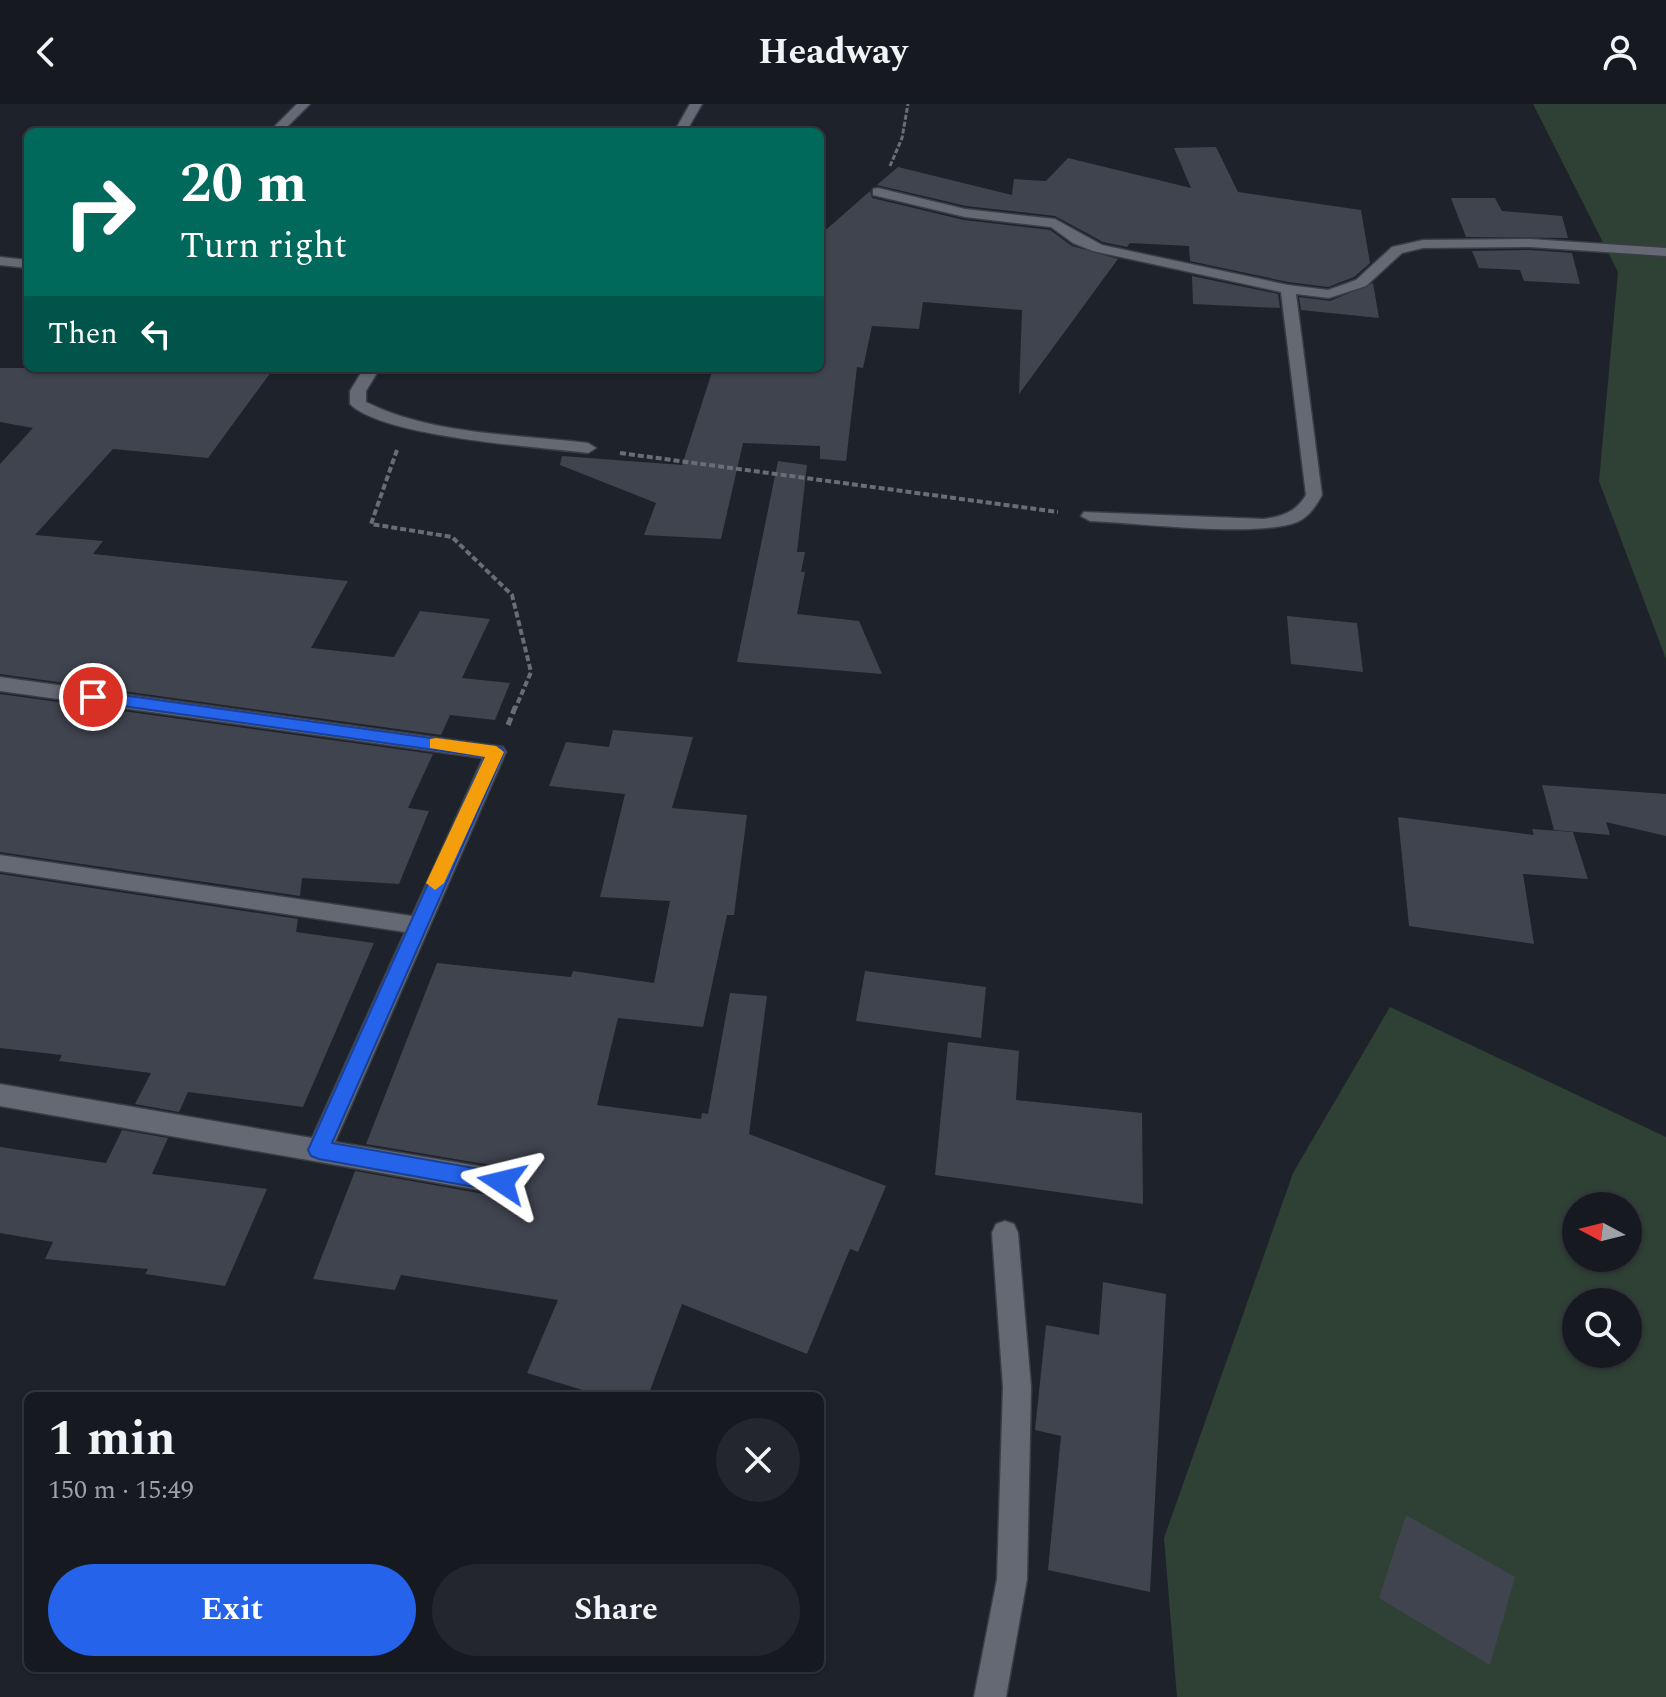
<!DOCTYPE html>
<meta charset="utf-8">
<style>
body{margin:0;font-family:Spectral,serif;background:#23272d;color:#f1f3f6;height:100vh;display:flex;flex-direction:column;font-size:30px;white-space:nowrap}
*{box-sizing:border-box;margin:0}
p{font-size:26px;color:#9ea1a5}
.icon{flex:none;width:44px;height:44px;fill:none;stroke:currentColor;stroke-width:2;stroke-linecap:round;stroke-linejoin:round}
.map{position:relative;flex:1;overflow:hidden}
.details{position:absolute;left:24px;top:1288px;width:800px;height:280px;display:flex;flex-direction:column;background:#161a20;border-radius:12px;box-shadow:0 2px 6px #0004,0 0 0 2px #35383e}
.details>*{flex:none}
.banner{position:absolute;left:24px;top:24px;width:800px;height:244px;border-radius:12px;box-shadow:0 2px 6px #0004,0 0 0 2px #35383e;background:#00695c;color:#fff;overflow:hidden}
.needle{width:52px;rotate:277deg}
.controls{position:absolute;left:1562px;top:1088px;display:grid;gap:16px}
.controls a{display:grid;place-items:center;width:80px;height:80px;border-radius:50%;background:#161a20;box-shadow:0 2px 6px #0004,0 0 0 2px #35383e;font-size:40px}
.pin{position:absolute;display:grid;place-items:center;width:68px;height:68px;color:#fff;margin:-34px;border:4px solid #fff;border-radius:50%;box-shadow:0 2px 8px #0007}
.me{position:absolute;width:88px;margin:-44px;rotate:280deg;stroke-linejoin:round;filter:drop-shadow(0 0 6px #0008)}
.turn{display:flex;align-items:center;gap:28px;height:168px;padding:0 24px;font-size:36px}
.turn .icon{width:104px;height:104px;stroke-width:2.5}
.turn b{display:block;font-size:56px;line-height:68px}
.then{display:flex;align-items:center;height:76px;padding:0 24px;background:#0003;gap:16px;font-size:30px}
.round{display:grid;place-items:center;flex:none;width:84px;height:84px;border-radius:42px;background:#23272d}
.head{display:flex;align-items:center;justify-content:space-between;height:136px;padding:0 24px}
h1{font-size:48px;font-weight:700;line-height:60px}
.button{display:flex;gap:16px;margin-top:auto;padding:16px 24px}
.button a{flex:1;height:92px;border-radius:48px;background:#2563eb;color:#fff;font-size:32px;font-weight:700;line-height:92px;text-align:center}
.button a+a{background:#23272d;color:#f1f3f6}
header{display:flex;justify-content:space-between;align-items:center;height:104px;padding:0 24px;background:#161a20;font-size:36px;font-weight:700}
.map>svg:first-child{display:block}
.green{fill:#2e4134;fill-rule:evenodd}
.building{fill:#40444f}
.lines{fill:none;stroke-linecap:round;stroke-linejoin:round}
.service-casing{stroke:#3a3d45;stroke-width:3}
.minor-casing{stroke:#3a3d45;stroke-width:3}
.path-far2{stroke:#696d74;stroke-width:3;stroke-dasharray:5 2;stroke-linecap:butt}
.path-far1{stroke:#696d74;stroke-width:4;stroke-dasharray:6 3;stroke-linecap:butt}
.path{stroke:#696d74;stroke-width:5;stroke-dasharray:8 4;stroke-linecap:butt}
.service{fill:#646974;fill-rule:evenodd}
.minor{fill:#646974;fill-rule:evenodd}
.route{fill:#2563eb;stroke:#184099;stroke-width:2}
.slow{fill:#f59e0b}
</style>
<header><svg class="icon" aria-label="back" viewBox="0 0 24 24"><path d="M15 5l-7 7 7 7"/></svg>Headway<svg class="icon" aria-label="person" viewBox="0 0 24 24"><circle cx="12" cy="8" r="4"/><path d="M4 21q1-7 8-7t8 7"/></svg></header>
<div class="map">
<svg width="1666" height="1593" viewBox="0 0 1666 1593">
<rect width="100%" height="100%" fill="#1e222b"/>
<g class="green">
<path d="M1533,0H1666V555L1599,377L1618,168Z"/>
<path d="M1390,903L1666,1033V1593H1177L1164,1434L1293,1069ZM1576,1102H1628V1154H1576ZM1576,1198H1628V1250H1576Z"/>
</g>
<g class="building">
<path d="M1216,43L1238,88L1361,106L1370,159L1354,173L1328,183L1288,178L1190,157L1189,142L1130,139L1127,143L1103,138L1055,112L966,102L877,81L898,63L1012,91L1014,75L1046,77L1068,54L1191,84L1174,44Z"/>
<path d="M870,87L872,94L964,116L1050,126L1072,142L1118,155L1019,290L1022,206L923,198L919,225L872,222L863,264L857,263L846,357L820,355V342L743,339L721,435L644,431L656,399L560,361L562,352L682,361L712,268L820,265V131Z"/>
<path d="M1451,94H1495L1502,107L1562,112L1568,134L1466,133Z"/>
<path d="M1530,146L1572,149L1580,180L1524,177L1520,166L1479,164L1472,147Z"/>
<path d="M1192,172L1278,190L1280,204L1193,200Z"/>
<path d="M1373,179L1379,214L1301,206L1299,193L1330,197Z"/>
<path d="M0,264H274L208,354L113,345L35,431L103,437L93,450L348,477L311,544L394,553L420,507L490,515L462,574L510,579L495,616L450,611L441,631L0,570V360L33,324L0,318Z"/>
<path d="M778,357L807,361L797,448H805L801,468H805L797,510L859,517L882,570L737,558Z"/>
<path d="M1287,512L1357,519L1363,568L1291,560Z"/>
<path d="M0,590L433,650L408,704L429,707L399,780L302,774L300,792L0,748Z"/>
<path d="M613,626L693,633L672,704L747,711L734,811H727L703,923L618,914L597,1001L701,1015L702,1009L708,1010L730,889L767,892L749,1030L886,1082L858,1148L850,1145L807,1250L682,1200L648,1292H602L527,1269L558,1196L401,1171L395,1186L313,1175L355,1067L501,1093L512,1089L518,1079L514,1069L502,1063L366,1040L437,859L571,873L573,867L654,879L670,797L600,793L625,690L549,682L566,638L609,643Z"/>
<path d="M1542,681L1666,690V732L1606,718L1610,731L1554,726Z"/>
<path d="M1398,713L1534,731L1532,725L1573,728L1588,775L1523,770L1534,840L1409,822Z"/>
<path d="M0,770L298,815L296,828L374,839L303,1003L188,988L179,1008L135,1000L151,969L59,957L62,951L0,944Z"/>
<path d="M865,867L986,883L981,934L856,917Z"/>
<path d="M948,938L1019,947L1016,996L1142,1009L1143,1100L935,1071Z"/>
<path d="M122,1026L168,1034L152,1070L267,1085L225,1182L145,1170L148,1165L45,1155L53,1138L0,1129V1043L106,1059Z"/>
<path d="M1103,1178L1166,1190L1150,1488L1048,1466L1061,1332L1035,1326L1046,1221L1099,1231Z"/>
<path d="M1406,1411L1515,1473L1490,1561L1379,1494Z"/>
</g>
<g class="lines">
<g class="service-casing">
<path id="service" d="M297,0H310L282,28H269Z"/>
</g>
<g class="minor-casing">
<g id="minor">
<path d="M690,0H702L686,28H674Z"/>
<path d="M878,84L965,105L1055,115L1102,141L1288,181L1328,186L1356,176L1392,143L1423,136L1530,135L1666,144V152L1530,143L1423,144L1402,149L1366,182L1329,194L1296,190L1322,391C1316,402 1309,413 1297,418C1257,434 1139,419 1090,417L1081,412L1084,408L1264,415C1283,412 1296,408 1306,391L1281,188L1093,147L1073,139L1051,123L965,113L873,91V85Z"/>
<path d="M0,153L28,156V164L0,161Z"/>
<path d="M364,264H380L366,287V298C432,331 516,330 588,339L596,344L588,349C537,343 383,333 350,300V287Z"/>
<path d="M0,573L503,643L506,648L335,1038L502,1066L511,1070L515,1078L511,1086L502,1090L0,1002V980L312,1034L405,828L0,767V751L412,812L483,654L0,587Z"/>
<path d="M1005,1117L1014,1120L1018,1129L1031,1283L1027,1475L1006,1593H974L997,1475L1003,1283L992,1129L996,1120Z"/>
</g>
</g>
<path class="path-far2" d="M890,62L902,34L908,0"/>
<g class="path-far1">
<path d="M397,346L371,420L452,433L512,491L531,568L516,603"/>
<path d="M620,349L1058,408"/>
</g>
<path class="path" d="M508,621L516,601"/>
<use href="#service" class="service"/>
<use href="#minor" class="minor"/>
</g>
<path class="route" d="M93,587L502,644L504,648L332,1039L502,1069L509,1071L512,1078L509,1085L502,1088L319,1055L311,1052L308,1046L485,653L87,597L85,593Z"/>
<path class="slow" d="M436,634L496,642L504,648L444,779L435,786L426,779L485,653L430,644V635Z"/>
</svg>
<div class="controls">
<a><svg class="needle" viewBox="-14 -14 28 28"><path d="M0-13l5 13h-10z" fill="#e53935"/><path d="M0 13l5-13h-10z" fill="#9ea1a5"/></svg></a>
<a><svg class="icon" aria-label="search" viewBox="0 0 24 24"><circle cx="10" cy="10" r="6"/><path d="M15 15l6 6"/></svg></a>
</div>
<div class="pin" style="left:93px;top:593px;background:#d93025"><svg class="icon" aria-label="arrive" viewBox="0 0 24 24"><path d="M6 21V4h12l-3 4 3 4H6"/></svg></div>
<svg class="me" style="left:502px;top:1078px" viewBox="-20 -20 40 40"><path d="M0-17L14 15 0 8-14 15z" fill="#2563eb" stroke="#fff" stroke-width="4"/></svg>
<div class="banner">
<div class="turn"><svg class="icon" aria-label="right" viewBox="0 0 24 24"><path d="M7 20v-9h11M14 6l5 5-5 5"/></svg><div><b>20 m</b>Turn right</div></div>
<div class="then">Then<svg class="icon" aria-label="left" viewBox="0 0 24 24"><path d="M17 20v-9H6M10 6l-5 5 5 5"/></svg></div>
</div>
<section class="details">
<div class="head"><div><h1>1 min</h1><p>150 m · 15:49</p></div><a class="round"><svg class="icon" aria-label="close" viewBox="0 0 24 24"><path d="M6 6l12 12M18 6L6 18"/></svg></a></div>
<div class="button"><a>Exit</a><a>Share</a></div>
</section>
</div>
